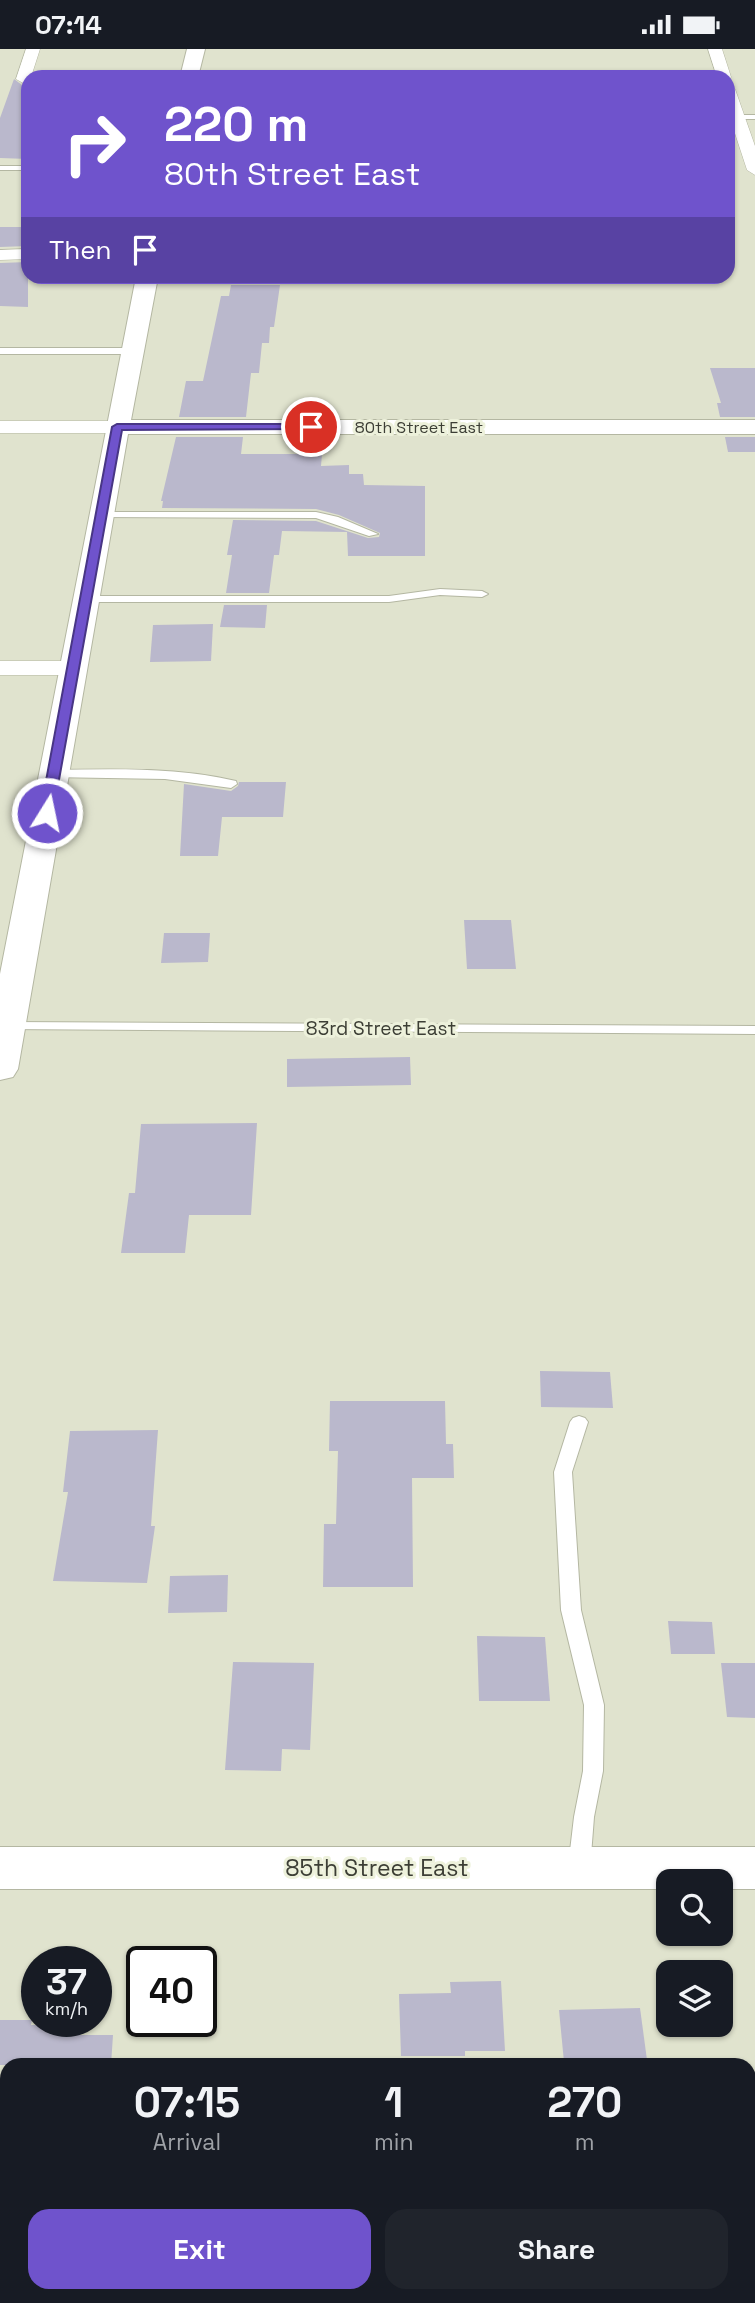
<!DOCTYPE html>
<style>
body{margin:0;font-family:"Space Grotesk",sans-serif;background:#20242c;color:#f1f3f6;height:100vh;display:flex;flex-direction:column;font-size:26px;white-space:nowrap}
*{box-sizing:border-box;margin:0}
p{font-size:23px;color:#9ea1a6}
.icon{flex:none;width:38px;height:38px;fill:none;stroke:currentColor;stroke-width:2;stroke-linecap:round;stroke-linejoin:round}
.map{position:relative;flex:1;overflow:hidden}
.details{position:absolute;left:0px;top:2009px;width:756px;height:245px;display:flex;flex-direction:column;background:#171b24;border-radius:21px 21px 0 0;box-shadow:0 2px 5px #0004}
.details>*{flex:none}
.top-card{position:absolute;left:21px;top:21px;width:714px;height:214px;border-radius:21px;box-shadow:0 2px 5px #0004;background:#6f53cc;color:#fff;overflow:hidden}
.buttons{position:absolute;left:656px;top:1820px;display:grid;gap:14px}
.buttons a{display:grid;place-items:center;width:77px;height:77px;border-radius:14px;background:#171b24;box-shadow:0 2px 5px #0004;font-size:35px}
.speed{position:absolute;left:21px;top:1897px;display:flex;gap:14px;font-size:35px;font-weight:700;text-align:center}
.speed>*{display:grid;place-content:center;width:91px;height:91px;border-radius:50%;background:#171b24;box-shadow:0 2px 5px #0004;line-height:1}
.speed small{font-size:18px;font-weight:400}
.speed .limit{border:4px solid #111;border-radius:10px;background:#fff;color:#111}
.pin{position:absolute;display:grid;place-items:center;width:60px;height:60px;color:#fff;margin:-30px;border:4px solid #fff;border-radius:50%;box-shadow:0 2px 7px #0007}
.me{position:absolute;width:77px;margin:-38px;rotate:10deg;stroke-linejoin:round;filter:drop-shadow(0 0 5px #0008)}
.turn{display:flex;align-items:center;gap:24px;height:147px;padding:0 28px;font-size:32px}
.turn .icon{width:91px;height:91px;stroke-width:2.5}
.turn b{display:block;font-size:49px;line-height:60px}
.then{display:flex;align-items:center;height:66px;padding:0 28px;background:#0003;gap:14px;font-size:26px}
.eta{display:flex;justify-content:space-evenly;align-items:center;height:119px;text-align:center}
.eta b{font-size:42px;font-weight:800;line-height:49px}
.button{display:flex;gap:14px;margin-top:auto;padding:14px 28px}
.button a{flex:1;height:80px;border-radius:21px;background:#6f53cc;color:#fff;font-size:28px;font-weight:800;line-height:80px;text-align:center}
.button a+a{background:#20242c;color:#f1f3f6}
.status{display:flex;justify-content:space-between;align-items:center;height:49px;padding:0 35px;background:#171b24;direction:ltr}
.status svg{height:19px;fill:currentColor}
.map>svg:first-child{display:block}
.building{fill:#bab8cc}
.lines{fill:none;stroke-linecap:round;stroke-linejoin:round}
.service-casing{stroke:#b4b7a2;stroke-width:2}
.minor-casing{stroke:#b4b7a2;stroke-width:1}
.tertiary-casing{stroke:#b4b7a2;stroke-width:2}
.service{fill:#fff;fill-rule:evenodd}
.minor{fill:#fff;fill-rule:evenodd}
.tertiary{fill:#fff;fill-rule:evenodd}
.route{fill:#6f53cc;stroke:#483685;stroke-width:2}
.labels{text-anchor:middle;dominant-baseline:central;stroke-width:6;stroke-linejoin:round;paint-order:stroke}
.far-street-label{font-size:16px;fill:#3c3e35;stroke:#edf1db}
.street-label{font-size:19px;fill:#3c3e35;stroke:#edf1db}
.near-street-label{font-size:23px;fill:#3c3e35;stroke:#edf1db}
</style>
<div class="status"><b>07:14</b><svg viewBox="0 0 49 12"><path d="M0 12V9h3v3zM5 12V6h3v6zM10 12V3h3v9zM15 12V0h3v12zM26 1h20v11H26zM47 4h2v5h-2z"/></svg></div>
<div class="map">
<svg width="755" height="2254" viewBox="0 0 755 2254">
<rect width="100%" height="100%" fill="#e0e3ce"/>
<g class="building">
<path d="M14,30L22,36H28V110L0,109V69Z"/>
<path d="M0,178H28V197L0,198Z"/>
<path d="M28,213V258L0,257V214Z"/>
<path d="M231,236H280L274,278H270L269,294H262L259,324H251L246,368H179L186,332H203L221,247H229Z"/>
<path d="M710,319H755V368H720L717,354H721Z"/>
<path d="M176,388H243L241,405H322L321,417L349,416V425H363L364,436L425,437V507H348L347,483L282,482L279,506H274L269,544H226L232,506H227L233,471L316,472L368,489L379,488L380,484L339,466L316,460L162,459L163,452H161Z"/>
<path d="M725,388H755V403H728Z"/>
<path d="M224,556H267L265,579L220,578Z"/>
<path d="M213,575L211,612L150,613L153,576Z"/>
<path d="M239,733H286L283,768H222L218,807H180L184,735L231,742L238,737Z"/>
<path d="M464,871H511L516,920H467Z"/>
<path d="M164,884H210L208,913L161,914Z"/>
<path d="M410,1008L411,1036L287,1038V1010Z"/>
<path d="M257,1074L251,1166H189L185,1204H121L129,1144H135L141,1075Z"/>
<path d="M540,1322L610,1323L613,1359L541,1358Z"/>
<path d="M330,1352H445L446,1395H453L454,1429H412L413,1538H323L324,1475H336L338,1402H329Z"/>
<path d="M158,1381L151,1477H155L147,1534L53,1532L68,1443H63L70,1382Z"/>
<path d="M228,1526L227,1563L168,1564L170,1527Z"/>
<path d="M668,1572L712,1573L715,1605H671Z"/>
<path d="M477,1587L545,1588L550,1652H479Z"/>
<path d="M233,1613L314,1614L310,1701L282,1700L281,1722L225,1721Z"/>
<path d="M721,1614H755V1669L727,1668Z"/>
<path d="M501,1932L505,2002H465V2007H401L399,1945L451,1944L450,1933Z"/>
<path d="M640,1959L647,2011L564,2013L559,1961Z"/>
<path d="M0,1971H32L31,1976H69L67,1986H113L111,2016H0Z"/>
</g>
<g class="lines">
<g class="service-casing">
<g id="service">
<path d="M734,66H755V70H737Z"/>
<rect x="0" y="117" width="28" height="4"/>
<path d="M0,299H133L138,302L133,305H0Z"/>
<path d="M101,463H316L338,468L378,485L369,487L316,469L97,468V464Z"/>
<path d="M440,540L482,542L488,545L482,548L440,546L389,553H86L80,550L86,547H389Z"/>
<path d="M54,721C114,720 176,718 236,732L237,735L231,739L165,730L50,728V722Z"/>
<path d="M8,973L755,977V985L3,980L1,977L3,974Z"/>
<path d="M579,1367L585,1369L588,1373L572,1423L581,1561L604,1656L603,1722L594,1768L590,1819L586,1825L579,1827L572,1825L568,1819L574,1768L583,1722L584,1656L561,1561L554,1423L570,1373L573,1369Z"/>
</g>
</g>
<g class="minor-casing">
<g id="minor">
<path d="M26,0H40L31,28H28V33L23,34L16,30Z"/>
<path d="M708,0H722L731,28L729,31L728,28H717Z"/>
<path d="M728,36L735,40L755,97V126L747,121L728,63Z"/>
<path d="M28,200V210L0,211V201Z"/>
<path d="M0,372H117L124,374L127,378L124,382L117,384H0Z"/>
<path d="M0,612H73L81,614L85,619L81,624L73,626H0Z"/>
</g>
</g>
<g class="tertiary-casing">
<g id="tertiary">
<path d="M187,0H205L198,28H180Z"/>
<path d="M136,228H158L131,371H755V385H128L18,1020L13,1028L0,1031V925Z"/>
<path d="M0,1798H755V1840H721V1832H668V1840H0Z"/>
</g>
</g>
<use href="#service" class="service"/>
<use href="#minor" class="minor"/>
<use href="#tertiary" class="tertiary"/>
</g>
<path class="route" d="M311,375L316,378L315,380L122,381L53,764L51,767H42L40,764L112,378L117,375Z"/>
<g class="labels">
<g class="far-street-label">
<text x="419" y="378">80th Street East</text>
</g>
<g class="street-label">
<text x="381" y="979">83rd Street East</text>
</g>
<g class="near-street-label">
<text x="377" y="1819">85th Street East</text>
</g>
</g>
</svg>
<div class="buttons">
<a><svg class="icon" aria-label="search" viewBox="0 0 24 24"><circle cx="10" cy="10" r="6"/><path d="M15 15l6 6"/></svg></a>
<a><svg class="icon" aria-label="layers" viewBox="0 0 24 24"><path d="M12 4l9 5-9 5-9-5zM3 14l9 5 9-5"/></svg></a>
</div>
<div class="speed"><div>37<small>km/h</small></div><div class="limit">40</div></div>
<div class="pin" style="left:311px;top:378px;background:#d93025"><svg class="icon" aria-label="arrive" viewBox="0 0 24 24"><path d="M6 21V4h12l-3 4 3 4H6"/></svg></div>
<svg class="me" style="left:47px;top:764px" viewBox="-20 -20 40 40"><circle r="17" fill="#6f53cc" stroke="#fff" stroke-width="3"/><path d="M0-11L8 9 0 5-8 9z" fill="#fff"/></svg>
<div class="top-card">
<div class="turn"><svg class="icon" aria-label="right" viewBox="0 0 24 24"><path d="M7 20v-9h11M14 6l5 5-5 5"/></svg><div><b>220 m</b>80th Street East</div></div>
<div class="then">Then<svg class="icon" aria-label="arrive" viewBox="0 0 24 24"><path d="M6 21V4h12l-3 4 3 4H6"/></svg></div>
</div>
<section class="details">
<div class="eta">
<div><b>07:15</b><p>Arrival</p></div>
<div><b>1</b><p>min</p></div>
<div><b>270</b><p>m</p></div>
</div>
<div class="button"><a>Exit</a><a>Share</a></div>
</section>
</div>
